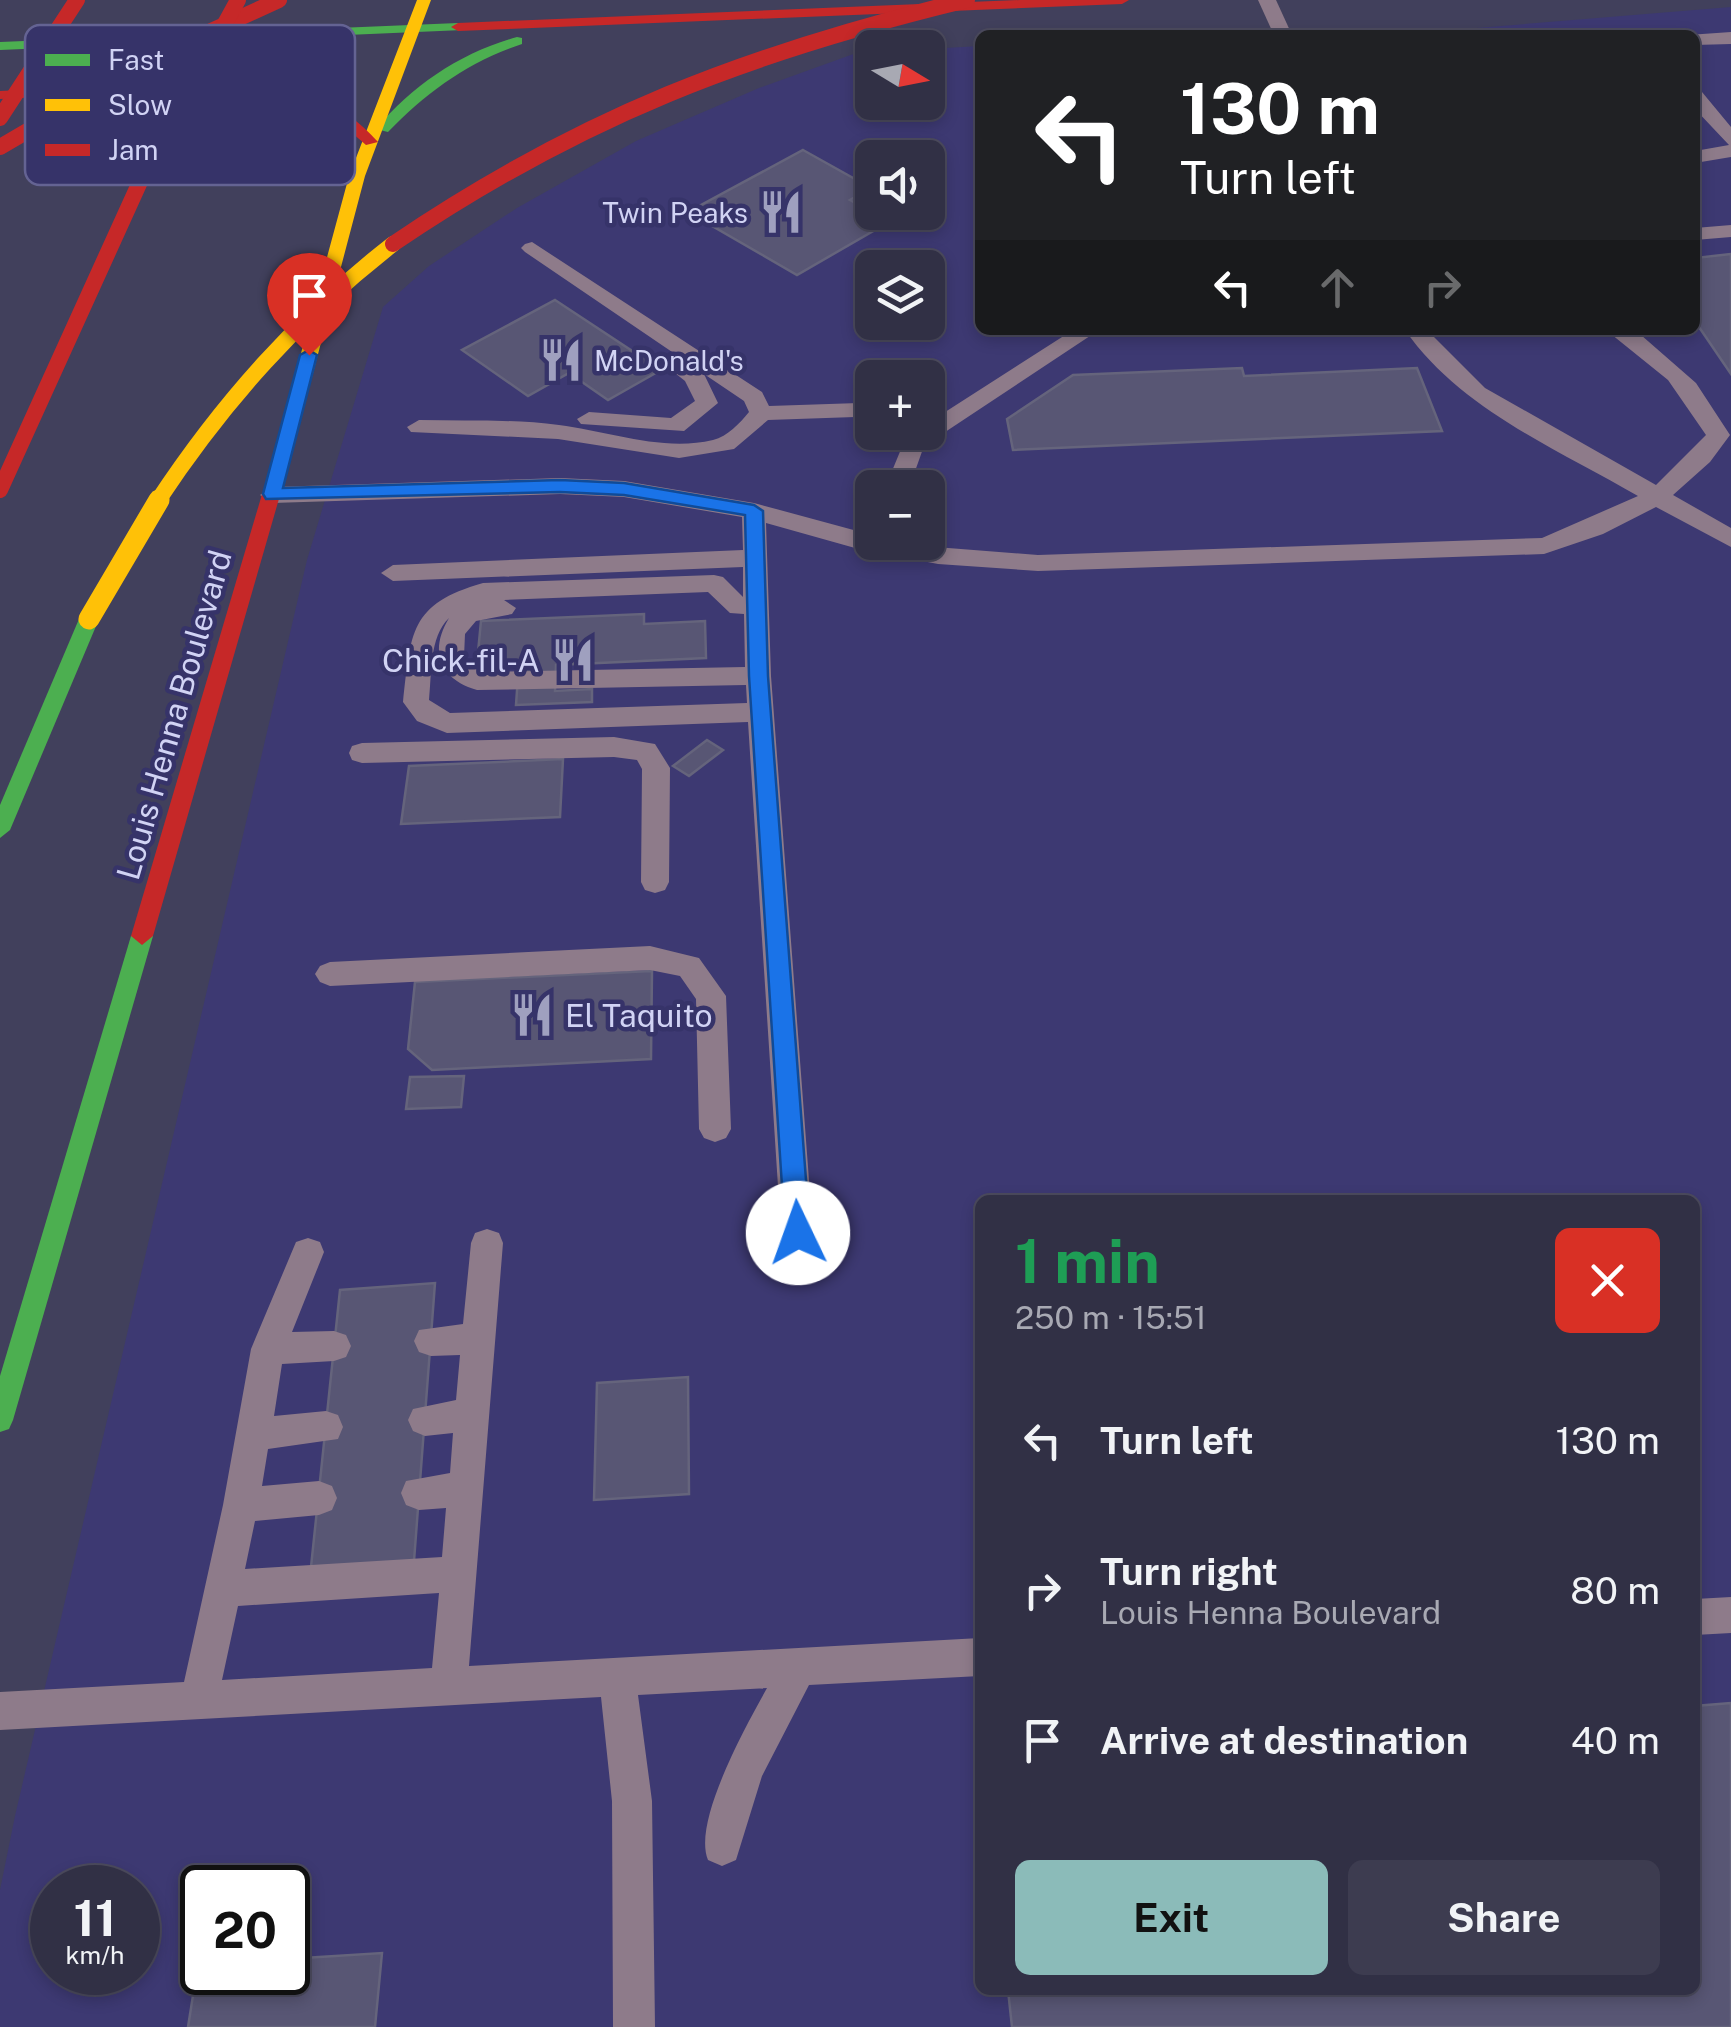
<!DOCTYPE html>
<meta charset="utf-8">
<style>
body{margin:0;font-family:"Public Sans",sans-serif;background:#3d3c50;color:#f1f3f6;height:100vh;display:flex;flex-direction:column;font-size:38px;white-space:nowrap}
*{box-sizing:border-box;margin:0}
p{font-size:32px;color:#a8a9b3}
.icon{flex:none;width:55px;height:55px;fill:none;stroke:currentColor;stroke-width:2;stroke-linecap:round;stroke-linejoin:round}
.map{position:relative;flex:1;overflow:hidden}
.details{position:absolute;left:975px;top:1195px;width:725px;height:800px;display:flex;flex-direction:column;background:#313045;border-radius:15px;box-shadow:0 5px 15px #0003,0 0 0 2px #4c4b5e}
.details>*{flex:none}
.banner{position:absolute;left:975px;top:30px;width:725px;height:305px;border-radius:15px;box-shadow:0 5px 15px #0003,0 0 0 2px #4c4b5e;background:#202124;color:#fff;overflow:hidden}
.needle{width:65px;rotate:100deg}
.controls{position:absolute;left:855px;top:30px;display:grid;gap:20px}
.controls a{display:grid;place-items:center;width:90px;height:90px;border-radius:15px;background:#313045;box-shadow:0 5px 15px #0003,0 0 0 2px #4c4b5e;font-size:50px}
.speed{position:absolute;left:30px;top:1865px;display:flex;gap:20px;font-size:50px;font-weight:700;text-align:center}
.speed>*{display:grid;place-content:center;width:130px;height:130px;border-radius:50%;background:#313045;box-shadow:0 5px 15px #0003,0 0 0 2px #4c4b5e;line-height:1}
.speed small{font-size:25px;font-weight:400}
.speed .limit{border:5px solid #111;border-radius:15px;background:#fff;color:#111}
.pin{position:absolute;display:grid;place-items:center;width:85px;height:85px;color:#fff;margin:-102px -42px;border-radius:50% 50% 50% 0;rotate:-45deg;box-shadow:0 0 10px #0007}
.pin .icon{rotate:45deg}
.me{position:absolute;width:110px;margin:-55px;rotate:357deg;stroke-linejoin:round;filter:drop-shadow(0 0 8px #0008)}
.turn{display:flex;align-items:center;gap:35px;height:210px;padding:0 40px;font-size:45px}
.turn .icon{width:130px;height:130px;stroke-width:2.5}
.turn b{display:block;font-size:70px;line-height:85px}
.lanes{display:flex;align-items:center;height:95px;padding:0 40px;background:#0003;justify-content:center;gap:50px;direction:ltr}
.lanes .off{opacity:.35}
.round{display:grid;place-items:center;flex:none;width:105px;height:105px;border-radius:15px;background:#3d3c50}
.overview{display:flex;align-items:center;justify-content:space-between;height:170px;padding:0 40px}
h1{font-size:60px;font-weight:700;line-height:75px;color:#1e9e55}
.button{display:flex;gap:20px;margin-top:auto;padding:20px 40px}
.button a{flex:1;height:115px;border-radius:15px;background:#8bbbb9;color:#111;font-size:40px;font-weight:700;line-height:115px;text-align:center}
.button a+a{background:#3d3c50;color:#f1f3f6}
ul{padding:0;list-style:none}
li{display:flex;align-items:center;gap:30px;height:150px;padding:0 40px}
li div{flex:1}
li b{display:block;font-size:38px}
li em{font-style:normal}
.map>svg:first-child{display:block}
.built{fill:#3d3972;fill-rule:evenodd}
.building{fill:#585674;stroke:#65647c;stroke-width:2.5}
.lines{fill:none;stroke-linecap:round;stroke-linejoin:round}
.lane{fill:#8e7b8a;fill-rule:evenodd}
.fast{fill:#4caf50;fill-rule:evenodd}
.slow{fill:#ffc107;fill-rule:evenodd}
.jam{fill:#c62828;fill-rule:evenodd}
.slow-bridge-far1{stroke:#ffc107;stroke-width:16}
.slow-bridge{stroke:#ffc107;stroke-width:21}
.jam-bridge{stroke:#c62828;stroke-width:16}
.route{fill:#1a73e8;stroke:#114b97;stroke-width:2.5}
.labels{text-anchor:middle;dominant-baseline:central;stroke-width:9;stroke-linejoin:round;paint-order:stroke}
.far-poi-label{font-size:28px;fill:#d1d3f4;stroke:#363369;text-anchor:end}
.poi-label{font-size:32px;fill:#d1d3f4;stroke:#363369;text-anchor:end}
.street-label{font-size:32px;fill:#d1d3f4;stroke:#363369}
.key{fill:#363369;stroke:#646393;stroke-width:2.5}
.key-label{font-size:28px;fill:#d1d3f4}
</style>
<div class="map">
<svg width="1731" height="2027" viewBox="0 0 1731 2027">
<rect width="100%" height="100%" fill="#41405c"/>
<path class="built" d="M1731,7V2027H0V1890L15,1816L307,560L383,307L429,266L517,208L636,141L759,88L859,52L872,51V102H928V49L980,46V330H1695V35H1391ZM872,158H928V212H872ZM872,268H928V322H872ZM872,378H928V432H872ZM872,488H928V542H872ZM980,1200H1695V1990H980ZM52,1888H138V1972H52ZM202,1888H288V1972H202Z"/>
<g class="building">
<path d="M803,150L871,188L850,200L874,213L859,221L875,230L797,275L688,212Z"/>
<path d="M1731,254V374L1699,327H1695V258Z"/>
<path d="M555,300L661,370L608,400L569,373L528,396L462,350Z"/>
<path d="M1242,368L1244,376L1417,368L1442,431L1013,450L1007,419L1073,375Z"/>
<path d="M644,614V624L705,621L706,658L556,665L555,691L592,689V702L516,705L519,662L477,663L481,621Z"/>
<path d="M707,740L723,750L689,776L673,766Z"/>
<path d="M563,759L560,817L401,824L409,766Z"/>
<path d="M652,971L651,1059L432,1070L408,1049L415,982Z"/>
<path d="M464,1076L461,1107L406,1109L410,1077Z"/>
<path d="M435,1283L414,1561L311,1567L340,1290Z"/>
<path d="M688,1377L689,1494L594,1500L597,1383Z"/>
<path d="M1731,1703V2027H1012L1008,1990H1695V1706Z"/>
<path d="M382,1953L375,2027H188L198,1964L202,1963V1972H288V1959Z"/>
</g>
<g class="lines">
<g class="lane">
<path d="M1258,0H1276L1292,35H1274Z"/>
<path d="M1731,32V44L1695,45V35H1688Z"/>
<path d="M1695,90L1702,92L1731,127V157L1695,163V151L1729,145L1695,109Z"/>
<path d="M1731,225V237L1695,240V228Z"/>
<path d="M532,242L762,392L769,406L859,403L872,408V424L855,417L768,420L734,449L679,458L558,439L411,432L407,427L419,420C465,421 513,419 559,425C608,431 662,452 713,440C728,436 739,424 749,412L744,401L704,374L718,403L684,431L581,424L577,419L589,412L671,418L695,401L685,381L660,361L663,356H678L525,252L521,248L525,244Z"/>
<path d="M1073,330H1099L924,446L909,488H885L906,437L928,432V423Z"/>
<path d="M1405,330H1427L1485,388L1656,485L1706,435L1668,380L1606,330H1633L1641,335L1696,383L1730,435L1710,462L1673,495L1731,528V547L1656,507L1603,534L1544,554L1038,571L938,564L855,548L766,523L771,676L813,1233L809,1243L797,1247L785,1243L781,1233L748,722L447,733L417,721L403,702C411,633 409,604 483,583L714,575L723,577L743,597V567L393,581L381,573L393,565L743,550L742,517L624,497L560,494L272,503L260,495L272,487L560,478L624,481L754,503L872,535V542L1038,555L1542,538L1638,496C1557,449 1460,409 1405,330ZM708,592L730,613L744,614L745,667L480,672L464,657L465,634L476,621L512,614L516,608L504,600ZM449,618C429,651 439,679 477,690L746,685L747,703L450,713L429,700C432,674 429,637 449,618Z"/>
<path d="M614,737L655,744L670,768L669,882L665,890L655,893L645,890L641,882L642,769L637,760L614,757L362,763L352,760L349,753L352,746L362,743Z"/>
<path d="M650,946L699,958L726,996L731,1129L726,1138L715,1142L704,1138L699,1129L696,999L680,976L650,970L330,986L320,982L315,974L320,966L330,962Z"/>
<path d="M487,1229L499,1233L503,1243L469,1666L980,1638V1676L809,1685L762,1776L736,1860L722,1866L708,1860C692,1822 747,1724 767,1688L638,1695L652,1801L655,2027H613L612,1801L601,1697L0,1730V1692L184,1682L223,1505L251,1349L296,1242L308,1238L320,1242L324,1252L292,1332L334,1331L346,1335L351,1346L346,1357L334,1361L282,1364L274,1416L326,1411L338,1415L343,1427L338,1439L268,1449L262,1486L319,1481L332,1486L337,1498L332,1510L319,1515L255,1521L245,1569L442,1557L446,1508L419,1510L406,1505L401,1493L406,1481L450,1473L453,1433L425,1436L413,1431L408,1420L413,1409L456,1400L460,1355L431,1356L419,1352L414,1341L419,1330L463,1324L471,1243L475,1233ZM439,1593L432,1668L222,1680L238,1606Z"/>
<path d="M1731,1597V1633L1695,1635V1599Z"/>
</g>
<g class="fast">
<path d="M458,23L463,24V30L0,50V42Z"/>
<path d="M517,37L522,38V44C468,62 427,92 388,132L376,129C412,85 462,52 517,37Z"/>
<path d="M89,612L99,619L10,830L0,838V805L79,619Z"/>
<path d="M142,927L153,936L13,1420L9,1429L0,1432V1376L131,936Z"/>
</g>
<path class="slow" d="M417,0H431L365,176L289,464L280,470L274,468L271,464L349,176Z"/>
<g class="jam">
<path d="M1020,0H1129L1122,4L458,31L451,27L458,23Z"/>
<path d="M244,79C301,89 338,98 378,142L366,145L329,113L296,97L244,87L0,99V91Z"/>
<path d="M280,458L289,464L153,936L142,945L131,936L271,464Z"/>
</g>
<path class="slow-bridge-far1" d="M157,502C223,402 298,318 393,244"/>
<path class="slow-bridge" d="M89,619L159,500"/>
<g class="jam-bridge">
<path d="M0,118L77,0"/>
<path d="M0,147L152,58L279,0"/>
<path d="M393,244C580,117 748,53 967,0"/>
<path d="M0,490L149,162L238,0"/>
</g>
</g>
<path class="route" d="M309,350L317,355L283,488L560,480L624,483L754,505L763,511L768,676L810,1233L806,1241L798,1244L789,1241L785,1233L749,676L745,515L624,495L560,492L266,499L263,494L300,355Z"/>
<defs>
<g id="restaurant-bare" transform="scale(3.45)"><path d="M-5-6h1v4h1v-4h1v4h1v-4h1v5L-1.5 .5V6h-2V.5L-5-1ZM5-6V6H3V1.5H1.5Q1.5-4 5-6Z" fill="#9fa0bf" stroke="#363369" stroke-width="2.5" paint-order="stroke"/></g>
</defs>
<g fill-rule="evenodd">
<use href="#restaurant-bare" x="781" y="212"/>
<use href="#restaurant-bare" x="561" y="360"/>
<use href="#restaurant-bare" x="573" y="660"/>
<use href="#restaurant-bare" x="532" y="1015"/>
</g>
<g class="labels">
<g class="far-poi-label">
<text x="748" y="212">Twin Peaks</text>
<text x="594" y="360" text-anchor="start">McDonald's</text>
</g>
<g class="poi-label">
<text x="540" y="660">Chick-fil-A</text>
<text x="565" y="1015" text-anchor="start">El Taquito</text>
</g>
<g class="street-label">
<text transform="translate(174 715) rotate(-74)">Louis Henna Boulevard</text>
</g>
</g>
<rect x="25" y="25" width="330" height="160" rx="15" class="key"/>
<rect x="45" y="54" width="45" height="12" fill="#4caf50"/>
<rect x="45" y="99" width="45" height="12" fill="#ffc107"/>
<rect x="45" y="144" width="45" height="12" fill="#c62828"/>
<g class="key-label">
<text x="108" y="70">Fast</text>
<text x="108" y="115">Slow</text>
<text x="108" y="160">Jam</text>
</g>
</svg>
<div class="controls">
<a><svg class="needle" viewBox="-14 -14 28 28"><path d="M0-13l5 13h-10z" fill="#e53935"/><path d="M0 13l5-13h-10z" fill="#a8a9b3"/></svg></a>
<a><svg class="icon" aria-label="sound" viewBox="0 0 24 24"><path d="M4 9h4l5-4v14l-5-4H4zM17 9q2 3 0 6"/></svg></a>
<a><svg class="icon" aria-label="layers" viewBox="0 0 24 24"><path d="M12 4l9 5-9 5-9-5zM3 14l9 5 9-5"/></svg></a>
<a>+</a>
<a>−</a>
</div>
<div class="speed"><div>11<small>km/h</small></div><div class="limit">20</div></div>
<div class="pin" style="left:309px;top:355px;background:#d93025"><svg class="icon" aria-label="arrive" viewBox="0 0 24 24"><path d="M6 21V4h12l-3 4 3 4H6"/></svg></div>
<svg class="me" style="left:798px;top:1233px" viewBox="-20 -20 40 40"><circle r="19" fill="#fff"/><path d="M0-13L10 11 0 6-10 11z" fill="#1a73e8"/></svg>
<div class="banner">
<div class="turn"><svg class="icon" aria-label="left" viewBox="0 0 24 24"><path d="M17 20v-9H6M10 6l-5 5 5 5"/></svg><div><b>130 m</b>Turn left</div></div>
<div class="lanes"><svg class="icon" aria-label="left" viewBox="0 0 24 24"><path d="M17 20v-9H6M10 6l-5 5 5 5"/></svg><svg class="icon off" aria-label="ahead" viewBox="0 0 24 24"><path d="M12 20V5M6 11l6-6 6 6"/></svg><svg class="icon off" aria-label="right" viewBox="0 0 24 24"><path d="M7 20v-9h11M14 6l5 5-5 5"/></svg></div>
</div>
<section class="details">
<div class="overview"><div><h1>1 min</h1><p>250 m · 15:51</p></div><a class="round" style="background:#d93025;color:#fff"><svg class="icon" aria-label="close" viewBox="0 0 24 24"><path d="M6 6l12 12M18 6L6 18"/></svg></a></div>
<ul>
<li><svg class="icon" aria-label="left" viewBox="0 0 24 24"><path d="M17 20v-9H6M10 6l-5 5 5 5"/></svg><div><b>Turn left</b></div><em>130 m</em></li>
<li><svg class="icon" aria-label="right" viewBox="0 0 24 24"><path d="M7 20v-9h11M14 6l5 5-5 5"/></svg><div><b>Turn right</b><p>Louis Henna Boulevard</p></div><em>80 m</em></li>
<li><svg class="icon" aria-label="arrive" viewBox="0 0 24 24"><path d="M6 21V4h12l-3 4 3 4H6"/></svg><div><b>Arrive at destination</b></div><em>40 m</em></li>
</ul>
<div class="button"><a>Exit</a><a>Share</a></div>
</section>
</div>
